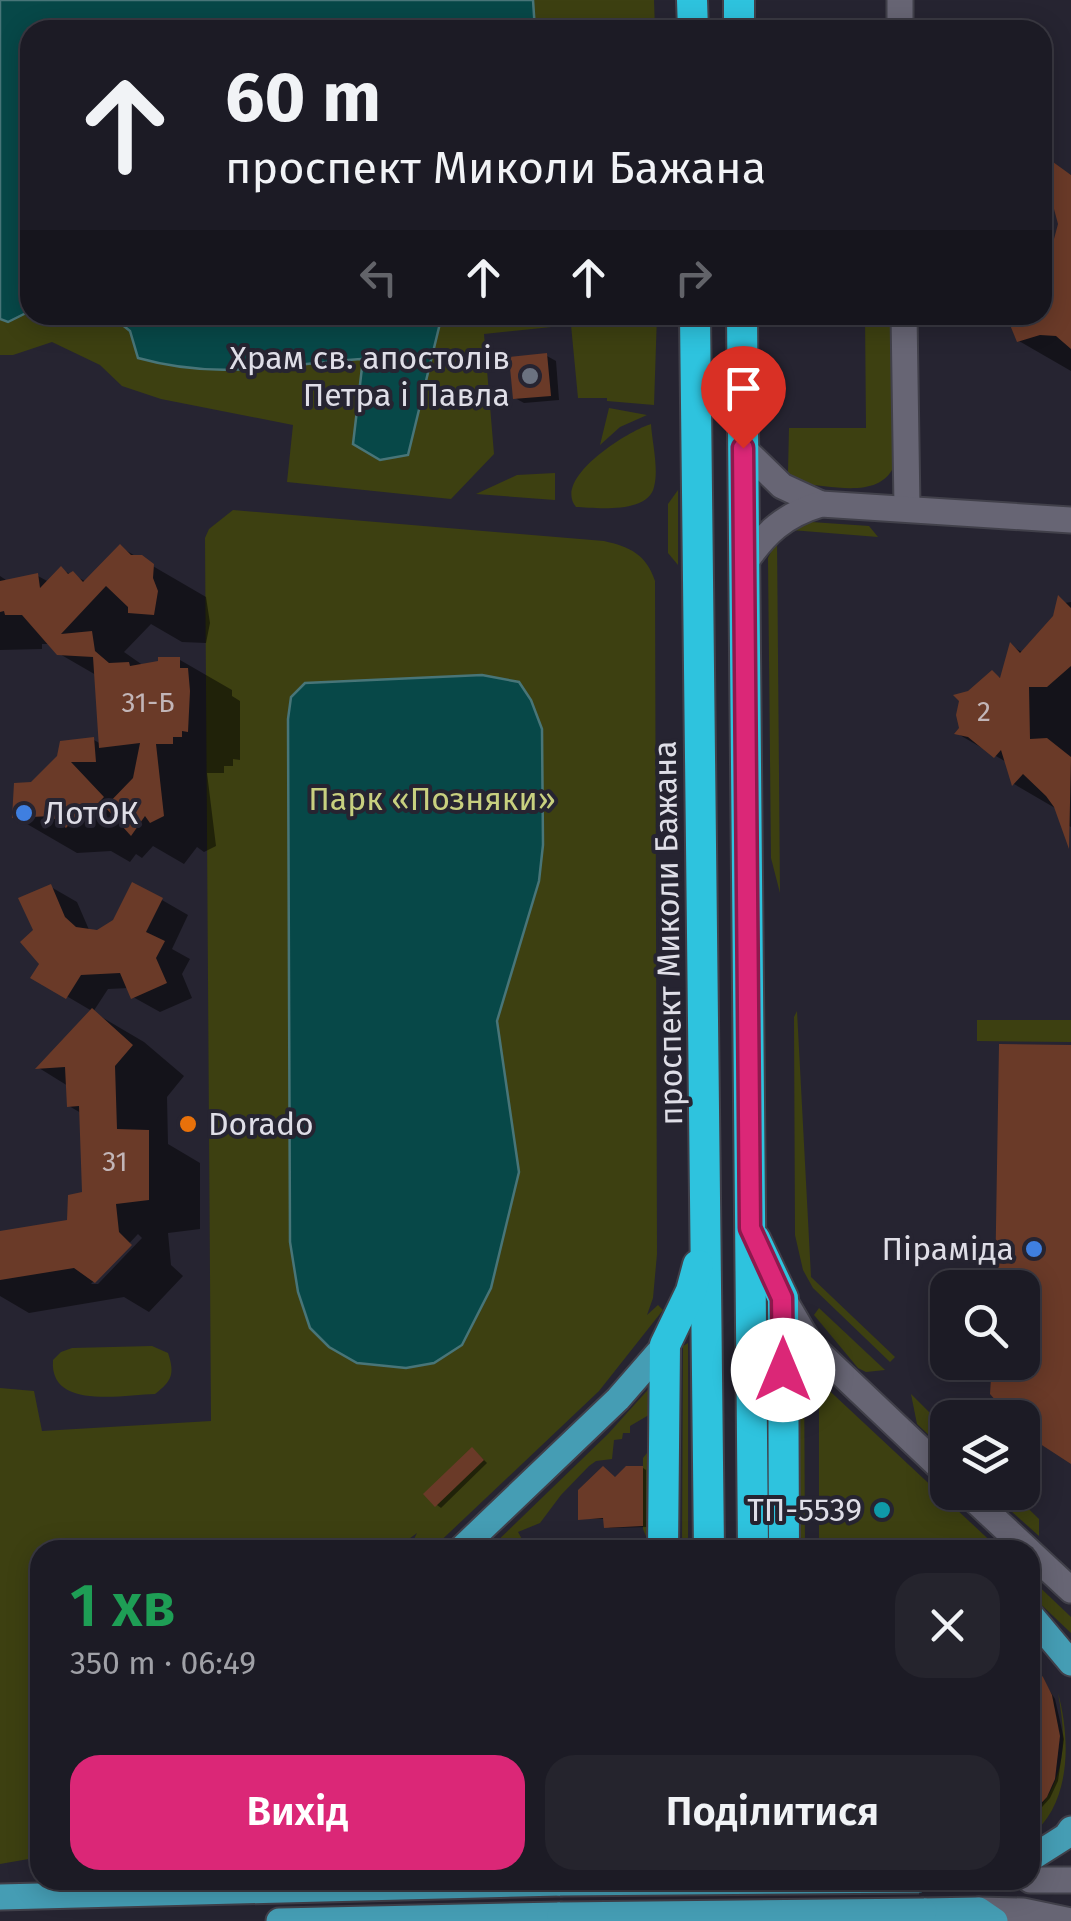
<!DOCTYPE html>
<html lang="uk">
<meta charset="utf-8">
<style>
body{margin:0;font-family:"Fira Sans",sans-serif;background:#25242d;color:#f1f3f6;height:100vh;display:flex;flex-direction:column;font-size:38px;white-space:nowrap}
*{box-sizing:border-box;margin:0}
p{font-size:32px;color:#a0a1a7}
.icon{flex:none;width:55px;height:55px;fill:none;stroke:currentColor;stroke-width:2;stroke-linecap:round;stroke-linejoin:round}
.map{position:relative;flex:1;overflow:hidden}
.side{position:absolute;left:30px;top:1540px;width:1010px;height:350px;display:flex;flex-direction:column;background:#1c1b25;border-radius:30px;box-shadow:0 5px 25px #0003,0 0 0 2px #3a3942}
.side>*{flex:none}
.banner{position:absolute;left:20px;top:20px;width:1032px;height:305px;border-radius:30px;box-shadow:0 5px 25px #0003,0 0 0 2px #3a3942;background:#1c1b25;color:#f1f3f6;overflow:hidden}
.buttons{position:absolute;left:930px;top:1270px;display:grid;gap:20px}
.buttons a{display:grid;place-items:center;width:110px;height:110px;border-radius:20px;background:#1c1b25;box-shadow:0 5px 25px #0003,0 0 0 2px #3a3942;font-size:50px}
.pin{position:absolute;display:grid;place-items:center;width:85px;height:85px;color:#fff;margin:-102px -42px;border-radius:50% 50% 50% 0;rotate:-45deg;box-shadow:0 0 10px #0007}
.pin .icon{rotate:45deg}
.me{position:absolute;width:110px;margin:-55px;rotate:0deg;stroke-linejoin:round;filter:drop-shadow(0 0 8px #0008)}
.turn{display:flex;align-items:center;gap:35px;height:210px;padding:0 40px;font-size:45px}
.turn .icon{width:130px;height:130px;stroke-width:2.5}
.turn b{display:block;font-size:70px;line-height:85px}
.lanes{display:flex;align-items:center;height:95px;padding:0 40px;background:#0003;justify-content:center;gap:50px;direction:ltr}
.lanes .off{opacity:.35}
.round{display:grid;place-items:center;flex:none;width:105px;height:105px;border-radius:30px;background:#25242d}
.summary{display:flex;align-items:center;justify-content:space-between;height:170px;padding:0 40px}
h1{font-size:60px;font-weight:600;line-height:75px;color:#1e9e55}
.primary-button{display:flex;gap:20px;margin-top:auto;padding:20px 40px}
.primary-button a{flex:1;height:115px;border-radius:30px;background:#db2777;color:#fff;font-size:40px;font-weight:600;line-height:115px;text-align:center}
.primary-button a+a{background:#25242d;color:#f1f3f6}
.map>svg:first-child{display:block}
.green{fill:#3d4011}
.water{fill:#074848;stroke:#487578;stroke-width:2.5}
.shadow{fill:#0007;fill-rule:evenodd}
.building{fill:#6a3a28}
.lines{fill:none;stroke-linecap:round;stroke-linejoin:round}
.minor-casing{stroke:#41404a;stroke-width:29}
.major-casing{stroke:#41404a;stroke-width:29}
.highway-casing{stroke:#41404a;stroke-width:34}
.minor{stroke:#676574;stroke-width:25}
.major{stroke:#459db4;stroke-width:25}
.highway{stroke:#2ec3de;stroke-width:30}
.major-bridge-casing{stroke:#41404a;stroke-width:29;stroke-linecap:butt}
.major-bridge{stroke:#459db4;stroke-width:25}
.route-casing{stroke:#8e194d;stroke-width:25}
.route{stroke:#db2777;stroke-width:18}
.worship-dot{fill:#6b7280;stroke:#262431;stroke-width:4}
.shop-dot{fill:#3f7fe0;stroke:#262431;stroke-width:4}
.food-dot{fill:#e8710a;stroke:#262431;stroke-width:4}
.culture-dot{fill:#0f9aa8;stroke:#262431;stroke-width:4}
.labels{text-anchor:middle;dominant-baseline:central;stroke-width:8;stroke-linejoin:round;paint-order:stroke}
.number-label{font-size:28px;fill:#c2b5b7}
.poi-label{font-size:32px;fill:#dfdee7;stroke:#262431;text-anchor:end}
.park-label{font-size:32px;fill:#c8d07f;stroke:#262431}
.street-label{font-size:32px;fill:#dfdee7;stroke:#262431}
</style>
<div class="map">
<svg width="1071" height="1921" viewBox="0 0 1071 1921">
<rect width="100%" height="100%" fill="#262431"/>
<g class="green">
<path d="M0,0H654L655,30H30V315H657L654,405L607,401V398H578L571,325L484,334L494,454L451,499L287,482L293,425L161,399L122,386L100,365L52,342L13,355H0Z"/>
<path d="M865,315H893L894,466C879,500 831,485 800,484L788,472L789,428H866Z"/>
<path d="M609,408L647,415L620,427L600,445Z"/>
<path d="M651,424C652,442 659,469 654,487C648,514 596,508 576,507C552,478 628,431 651,424Z"/>
<path d="M555,473V500L476,494L517,475Z"/>
<path d="M678,490V565L668,553V504Z"/>
<path d="M233,510L604,541C630,547 646,554 655,581L657,1254L653,1298L647,1315L658,1305L663,1310L599,1391L431,1550L413,1548L411,1545L417,1533L394,1550H40V1857L0,1864V1388L34,1391L42,1431L211,1421L205,538L209,529Z"/>
<path d="M797,521L869,526L878,537L791,530Z"/>
<path d="M777,540L780,893L771,858L768,558Z"/>
<path d="M797,1011L811,1277L895,1357L890,1362L813,1288L803,1270L795,1235L794,1017Z"/>
<path d="M977,1020H1071V1042L977,1041Z"/>
<path d="M819,1308L885,1370L866,1372L858,1368L814,1315Z"/>
<path d="M688,1343V1550H682L683,1346Z"/>
<path d="M152,1346L168,1353C175,1374 172,1381 155,1394C122,1395 49,1410 53,1360L61,1352L72,1348Z"/>
<path d="M797,1351L804,1359L805,1550H797Z"/>
<path d="M819,1381L1000,1550H935L899,1546L868,1550H819Z"/>
<path d="M654,1383V1412L630,1426V1433H623L622,1439L614,1440L612,1459L596,1461L589,1466L561,1495L540,1523L518,1532L528,1550L549,1546L545,1550H488L608,1434Z"/>
<path d="M911,1394L947,1430V1452L917,1424Z"/>
<path d="M654,1444L650,1546L643,1529V1458Z"/>
<path d="M991,1493H1012L1039,1519V1536Z"/>
<path d="M1030,1578L1071,1617V1633L1030,1594Z"/>
<path d="M1058,1693C1071,1740 1071,1805 1030,1836C1030,1810 1042,1809 1052,1788C1067,1757 1064,1726 1058,1693Z"/>
</g>
<g class="water">
<path d="M0,0H533L535,30H30V311L8,322L0,319Z"/>
<path d="M110,315H442L408,455L380,460L353,444L363,359C281,364 220,381 138,358L130,331Z"/>
<path d="M482,675L519,682L531,700L542,729L543,845L539,881L497,1021L519,1172L491,1288L462,1345L434,1363L406,1368L357,1363L329,1347L310,1328L298,1292L290,1242L288,719L291,697L305,683Z"/>
</g>
<g class="shadow">
<path d="M1054,165L1071,175V371L1019,341L1009,315H1042L1060,224Z"/>
<path d="M547,356L556,361L559,400L524,403L515,398Z"/>
<path d="M120,547L206,597L210,623L206,643L182,642L151,624L124,652L144,666L180,660L232,690V696L240,701V760L233,759V766H224V773H207L216,846L204,852L197,847L184,864L153,846L142,858L136,854L130,862L111,851L77,853L15,817L32,784L94,740L101,744L96,675L58,653L50,644H42V649L0,650V576L9,582L38,576L49,582L62,570L87,582Z"/>
<path d="M1071,602V827L1062,822L1055,808L1014,784L1008,763L958,734L969,693L992,673L1002,679L1011,646L1024,653L1049,627L1058,604Z"/>
<path d="M51,887L77,902L90,932L107,929L162,900L188,915L172,949L190,959L182,974L192,998L160,1012L133,997L129,988L108,989L93,1012L144,1042L184,1076L167,1097L168,1144L200,1163V1229L168,1233L171,1265L183,1276L149,1312L124,1297L29,1313L0,1296V1233L70,1223L85,1194L81,1113L69,1106L68,1086L39,1068L92,1011L34,977L42,964L36,931ZM138,1234L142,1238L98,1284H91Z"/>
<path d="M476,1452L487,1463L441,1508L437,1505L426,1495Z"/>
<path d="M643,1468L646,1470V1527L610,1528L606,1526V1519H580L616,1480Z"/>
<path d="M1039,1674L1055,1699L1064,1739L1058,1781L1050,1798L1035,1815H1030V1675Z"/>
</g>
<g class="building">
<path d="M1053,162L1071,175V349L1056,336L1040,335L1017,342L1006,315H1042V284L1058,224L1054,209L1042,198V175Z"/>
<path d="M547,353L551,396L513,399L509,357Z"/>
<path d="M120,544L131,555H142L154,564L153,578L158,591L154,615L128,613V607L106,586L61,634L92,631L95,651L109,663L129,662L130,666L158,661V657H180V668H188L190,691L188,732L182,731V737H173V744H156L164,816L150,823L145,816L131,836L105,807L133,778L140,743L99,748L93,657L57,655L22,615H5L4,611L0,612V581L38,573L40,588L61,566L68,574L73,571L83,582Z"/>
<path d="M1058,595L1071,608V666L1047,687H1029L1030,739L1047,738L1071,757L1069,849L1054,807L1046,796L1023,774L1012,786L1001,750L994,758L968,737L954,734L959,728L956,715L959,701L953,695L968,691L992,670L1000,678L1010,642L1020,653L1053,616Z"/>
<path d="M94,737L96,762H71L104,797L78,824L74,819L66,828L51,816L12,818L14,783L31,782L57,756L60,741Z"/>
<path d="M132,882L163,898L146,932L165,941L156,958L167,983L131,999L120,973L81,975L66,999L30,978L39,964L20,942L33,930L18,898L51,884L65,917L76,927L97,930L113,920Z"/>
<path d="M92,1008L133,1045L115,1066L117,1129L149,1130V1200L116,1204L119,1232L132,1245L95,1283L74,1268L0,1280V1231L67,1220L68,1195L82,1192L79,1106L67,1107L65,1067L35,1069Z"/>
<path d="M999,1044L1071,1045V1464L1028,1436L1022,1430V1418H1011L990,1394L992,1362H1022V1288H995Z"/>
<path d="M472,1447L484,1460L435,1507L423,1494Z"/>
<path d="M603,1466L615,1477L626,1466H643V1526L604,1528L603,1518L578,1520V1490Z"/>
<path d="M1030,1664L1043,1677L1052,1695L1060,1736L1055,1779L1047,1797L1030,1815Z"/>
</g>
<g class="lines">
<g class="minor-casing">
<g id="minor">
<path d="M900,0V30"/>
<path d="M904,315L907,507"/>
<path d="M743,448L782,486L821,504"/>
<path d="M744,564C765,533 784,515 821,504L1071,520"/>
<path d="M783,1298L810,1344L948,1475"/>
<path d="M966,1492L1028,1550"/>
<path d="M1030,1552L1071,1590"/>
<path d="M1030,1880H1071"/>
<path d="M979,1910L1023,1911L1071,1921"/>
</g>
</g>
<g class="major-casing">
<g id="major">
<path d="M460,1550L618,1399L665,1345"/>
<path d="M1030,1614L1071,1663"/>
<path d="M1030,1859L1066,1836L1071,1829"/>
<path d="M0,1897L560,1883"/>
<path d="M924,1911L979,1910L995,1921"/>
<path d="M279,1921L560,1915"/>
</g>
</g>
<g class="highway-casing">
<g id="highway">
<path d="M692,0L693,30"/>
<path d="M739,0V30"/>
<path d="M695,315L709,1550"/>
<path d="M742,315L753,1550"/>
<path d="M755,1239L783,1298L784,1550"/>
<path d="M663,1550L665,1345L691,1291L698,1265"/>
</g>
</g>
<use href="#minor" class="minor"/>
<use href="#major" class="major"/>
<use href="#highway" class="highway"/>
<g class="major-bridge-casing">
<g id="major-bridge">
<path d="M560,1883L919,1880"/>
<path d="M560,1915L924,1911"/>
</g>
</g>
<use href="#major-bridge" class="major-bridge"/>
</g>
<g class="lines">
<g class="route-casing">
<path id="route" d="M743,448L750,1228L782,1298L783,1370"/>
</g>
<use href="#route" class="route"/>
</g>
<circle class="worship-dot" cx="530" cy="376" r="10"/>
<g class="shop-dot">
<circle cx="24" cy="813" r="10"/>
<circle cx="1034" cy="1249" r="10"/>
</g>
<circle class="food-dot" cx="188" cy="1124" r="10"/>
<circle class="culture-dot" cx="882" cy="1510" r="10"/>
<g class="labels">
<g class="number-label">
<text x="148" y="702">31-Б</text>
<text x="984" y="711">2</text>
<text x="115" y="1161">31</text>
</g>
<g class="poi-label">
<text x="510" y="358">Храм св. апостолів<tspan x="510" dy="37">Петра і Павла</tspan></text>
<text x="44" y="813" text-anchor="start">ЛотОК</text>
<text x="208" y="1124" text-anchor="start">Dorado</text>
<text x="1014" y="1249">Піраміда</text>
<text x="862" y="1510">ТП-5539</text>
</g>
<g class="park-label">
<text x="432" y="799">Парк «Позняки»</text>
</g>
<g class="street-label">
<text transform="translate(668 933) rotate(-91)">проспект Миколи Бажана</text>
</g>
</g>
</svg>
<div class="buttons">
<a><svg class="icon" aria-label="search" viewBox="0 0 24 24"><circle cx="10" cy="10" r="6"/><path d="M15 15l6 6"/></svg></a>
<a><svg class="icon" aria-label="layers" viewBox="0 0 24 24"><path d="M12 4l9 5-9 5-9-5zM3 14l9 5 9-5"/></svg></a>
</div>
<div class="pin" style="left:743px;top:448px;background:#d93025"><svg class="icon" aria-label="arrive" viewBox="0 0 24 24"><path d="M6 21V4h12l-3 4 3 4H6"/></svg></div>
<svg class="me" style="left:783px;top:1370px" viewBox="-20 -20 40 40"><circle r="19" fill="#fff"/><path d="M0-13L10 11 0 6-10 11z" fill="#db2777"/></svg>
<div class="banner">
<div class="turn"><svg class="icon" aria-label="ahead" viewBox="0 0 24 24"><path d="M12 20V5M6 11l6-6 6 6"/></svg><div><b>60 m</b>проспект Миколи Бажана</div></div>
<div class="lanes"><svg class="icon off" aria-label="left" viewBox="0 0 24 24"><path d="M17 20v-9H6M10 6l-5 5 5 5"/></svg><svg class="icon" aria-label="ahead" viewBox="0 0 24 24"><path d="M12 20V5M6 11l6-6 6 6"/></svg><svg class="icon" aria-label="ahead" viewBox="0 0 24 24"><path d="M12 20V5M6 11l6-6 6 6"/></svg><svg class="icon off" aria-label="right" viewBox="0 0 24 24"><path d="M7 20v-9h11M14 6l5 5-5 5"/></svg></div>
</div>
<section class="side">
<div class="summary"><div><h1>1 хв</h1><p>350 m · 06:49</p></div><a class="round"><svg class="icon" aria-label="close" viewBox="0 0 24 24"><path d="M6 6l12 12M18 6L6 18"/></svg></a></div>
<div class="primary-button"><a>Вихід</a><a>Поділитися</a></div>
</section>
</div>
